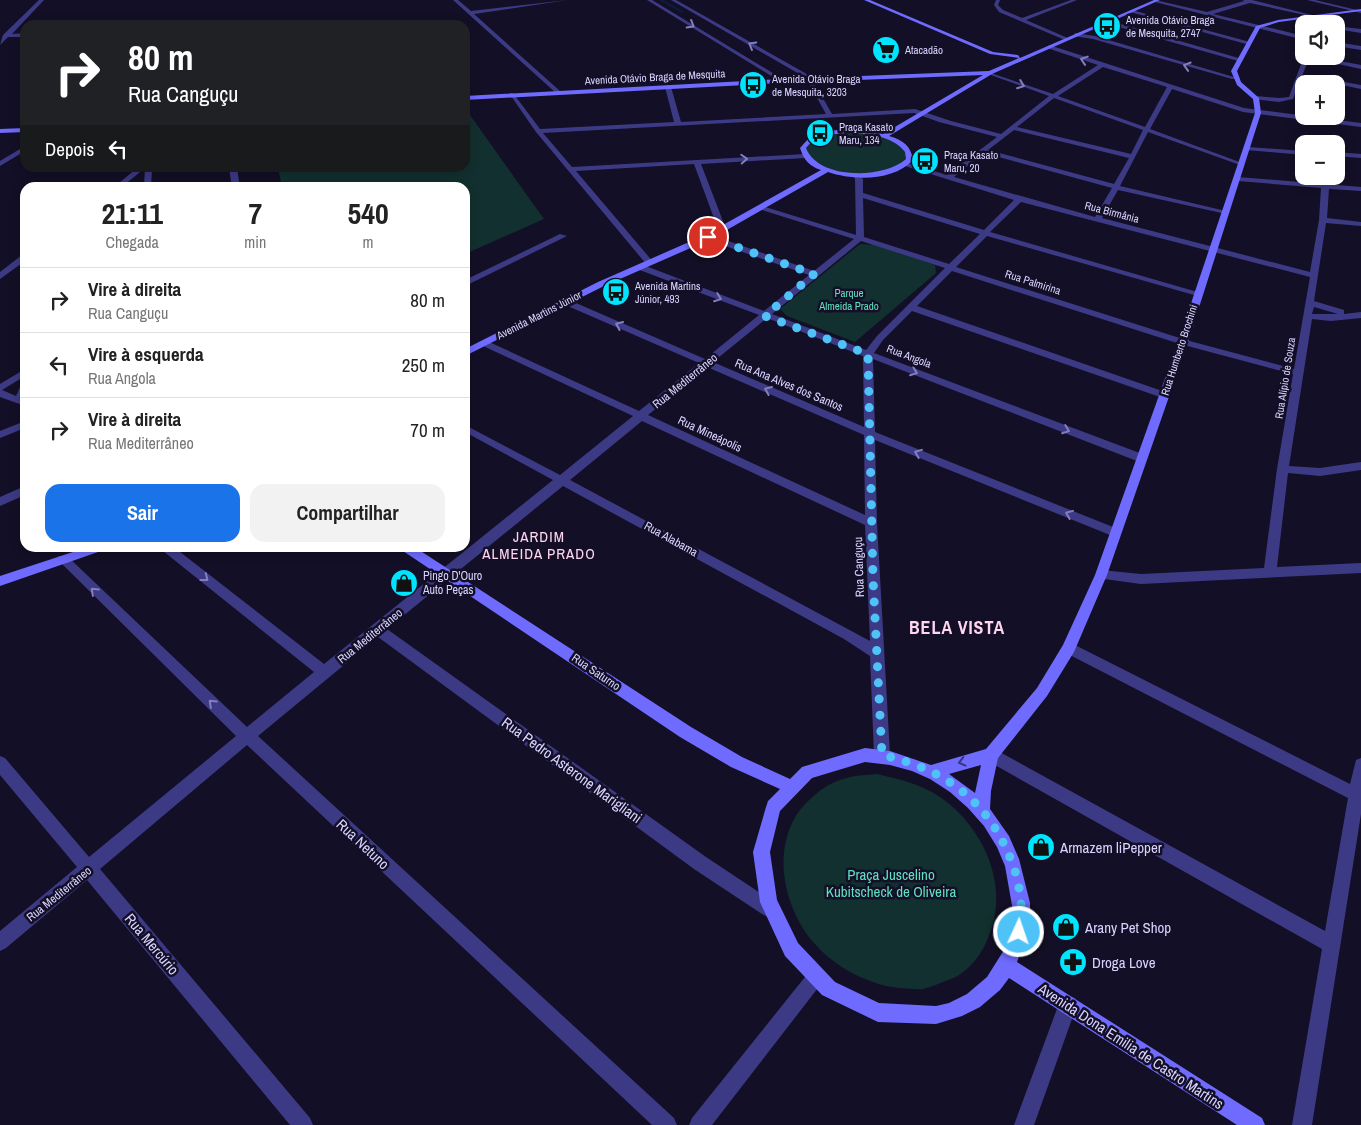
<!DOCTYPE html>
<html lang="pt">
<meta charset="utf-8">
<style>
body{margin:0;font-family:"Archivo Narrow",sans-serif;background:#f2f2f2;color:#222;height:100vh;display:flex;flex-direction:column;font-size:19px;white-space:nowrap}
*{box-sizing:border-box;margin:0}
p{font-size:16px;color:#767676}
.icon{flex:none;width:28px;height:28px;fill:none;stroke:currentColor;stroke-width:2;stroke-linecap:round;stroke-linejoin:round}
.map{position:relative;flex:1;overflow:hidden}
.drawer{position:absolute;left:20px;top:182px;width:450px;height:370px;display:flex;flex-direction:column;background:#fff;border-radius:15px;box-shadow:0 2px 12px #0003}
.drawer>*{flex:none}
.top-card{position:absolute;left:20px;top:20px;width:450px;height:152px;border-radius:15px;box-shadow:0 2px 12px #0003;background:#202124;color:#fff;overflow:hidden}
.buttons{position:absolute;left:1295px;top:15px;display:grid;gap:10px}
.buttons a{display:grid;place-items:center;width:50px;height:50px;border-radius:10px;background:#fff;box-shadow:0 2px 12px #0003;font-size:25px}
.pin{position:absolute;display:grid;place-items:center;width:42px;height:42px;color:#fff;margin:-21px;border:2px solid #fff;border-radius:50%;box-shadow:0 1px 5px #0007}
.me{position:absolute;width:55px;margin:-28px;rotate:3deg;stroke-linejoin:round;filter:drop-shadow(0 0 4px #0008)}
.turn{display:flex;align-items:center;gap:18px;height:105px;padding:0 25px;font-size:22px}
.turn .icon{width:65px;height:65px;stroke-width:2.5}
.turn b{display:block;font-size:35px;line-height:42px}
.then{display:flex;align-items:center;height:48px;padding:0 25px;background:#0003;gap:10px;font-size:19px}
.eta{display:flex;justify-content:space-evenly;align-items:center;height:85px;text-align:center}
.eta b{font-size:30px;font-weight:700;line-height:35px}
.cta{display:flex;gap:10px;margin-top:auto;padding:10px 25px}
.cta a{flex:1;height:58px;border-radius:15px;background:#1a73e8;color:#fff;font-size:20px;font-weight:700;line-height:58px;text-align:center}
.cta a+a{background:#f2f2f2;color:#222}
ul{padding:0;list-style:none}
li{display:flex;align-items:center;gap:15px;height:65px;padding:0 25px;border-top:1px solid #e0e0e0}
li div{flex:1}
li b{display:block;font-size:19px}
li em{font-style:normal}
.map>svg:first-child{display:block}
.green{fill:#12302f}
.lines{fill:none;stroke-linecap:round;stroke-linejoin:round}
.stream{stroke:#0a1f44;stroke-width:2}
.street{fill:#3d3a85;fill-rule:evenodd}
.secondary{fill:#6f6bff;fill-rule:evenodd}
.oneway{stroke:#837fbc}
.oneway2{stroke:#38347d}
.route{stroke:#4fc3f7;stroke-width:9;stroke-dasharray:0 16.2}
.labels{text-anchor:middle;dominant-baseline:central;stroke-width:5;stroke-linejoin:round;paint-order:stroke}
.far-poi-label{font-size:11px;fill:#d9d4ff;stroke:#130f26;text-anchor:start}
.far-street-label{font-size:11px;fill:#d9d4ff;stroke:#130f26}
.far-park-label{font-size:11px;fill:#5fe0c0;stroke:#130f26}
.street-label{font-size:12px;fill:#d9d4ff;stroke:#130f26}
.poi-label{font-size:12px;fill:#d9d4ff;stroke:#130f26;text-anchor:start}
.quarter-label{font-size:15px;letter-spacing:1px;fill:#ffd6f0;stroke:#130f26}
.near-street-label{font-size:15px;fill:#d9d4ff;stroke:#130f26}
.near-poi-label{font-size:15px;fill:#d9d4ff;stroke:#130f26;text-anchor:start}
.near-park-label{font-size:15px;fill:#5fe0c0;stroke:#130f26}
.district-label{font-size:18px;font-weight:bold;letter-spacing:1px;fill:#ffd6f0;stroke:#130f26}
</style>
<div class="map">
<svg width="1361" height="1125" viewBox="0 0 1361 1125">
<rect width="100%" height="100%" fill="#130f26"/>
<g class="green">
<path d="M465,108L544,219L465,254V188L282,187L278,168H465Z"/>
<path d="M828,133H866L894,140L911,156L891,172L845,174L815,164L803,146Z"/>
<path d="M860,244L876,245L935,265L936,273L855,342L787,316L780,309Z"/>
<path d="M877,774C899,779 921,784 940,797C984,827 1011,888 988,938C982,954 968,973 951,979C942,982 932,987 923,989C916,990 907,988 900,988C869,985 836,968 815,944C782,907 769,842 806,803C817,792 831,781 847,778C856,775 867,775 877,774Z"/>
</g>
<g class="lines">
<path class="stream" d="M661,0L682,12"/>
<g class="street">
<path d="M39,0H44L12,34L25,33V37H8L0,45L3,35Z"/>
<path d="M453,0H458L471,11L568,0L474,14L560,91V93H556Z"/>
<path d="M647,0H652L786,81L781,82Z"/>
<path d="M671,0H676L805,73L812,79L832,114L915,109L951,121L1001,134L1049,96L988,74V72L1053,94L1098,65L1047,48L1049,45L1244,108L1361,123V127L1243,112L1172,89L1150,129L1245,164L1240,165L1148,132L1120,186L1230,212L1226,214L1118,190L1102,218L1310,272L1319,220L1321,188L1238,181L1234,179L1238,177L1361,187V191L1329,189L1327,218L1361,222V226L1326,223L1314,301L1344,310V314L1361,312V318L1331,321L1312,319L1289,466L1320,468L1361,462V470L1320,476L1288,473L1277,567L1361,563V573L1141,584L1097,578L1095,575L1097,572L1101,570L1141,574L1264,568L1277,469L1293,374L1180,344L952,271L917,306L1168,393L1169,395L1168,397H1160L912,311L883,340L874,353L1145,455L1147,458L1141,462L1137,461L873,359L875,432L1118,529L1120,532L1114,536L1110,535L875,440L877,523L890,755L887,760L882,762L877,760L874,755L870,656L844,639L563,486L387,629L706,857L774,902L777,908L774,914L768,917L762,914L694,869L378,637L258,736L674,1118L677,1125H652L247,745L100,869L310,1118L313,1125H290L87,880L6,948L0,951V931L77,867L0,775V756L5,758L89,857L236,736L57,559L59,556H67L247,727L314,672L163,551L161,548H175L324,664L553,480L465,432V425L560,475L633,416L481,345V341H487L639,411L699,363L563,304V300H569L705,359L759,315L637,269V265H643L764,311L809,275L705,239V235H711L814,271L854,239L759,209V205L856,235L855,179L853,175L857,173L863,179V193L984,230L1014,200L905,166L904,165L907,163L947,175L997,137L939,122L914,113L543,133L572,167L805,154L808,156L805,158L701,164L726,229L722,231L718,229L694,164L576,171L654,263L647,265L536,132L509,93H513L540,129L674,122L665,87L668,85L671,87L681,122L826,114L807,80L801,75ZM1103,67L1167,87L1145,127L1058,96ZM1054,98L1143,130L1131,154L1017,127ZM1014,130L1129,158L1114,184L988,150ZM984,153L1112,188L1095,217L954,177ZM863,198L980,234L949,264L864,237ZM1021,202L1310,277L1294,369L1186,340L956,267L987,236L1194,295L1201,293L990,232ZM861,241L945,268L877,336L866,350L772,314ZM1314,307L1338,314H1340H1312ZM767,318L863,356L864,427L713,362ZM707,367L864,435L865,515L648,415ZM642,421L865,525L870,641L570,480Z"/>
<path d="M996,0H1000L998,5L1003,10L1022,18L1071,0H1077L1026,20L1070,39L1065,40L999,12L994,5Z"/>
<path d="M1155,0L1207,12L1244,1L1243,0H1252L1316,16L1314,17L1250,3L1213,14L1304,36V40L1155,2Z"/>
<path d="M1307,0H1315L1361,11V13Z"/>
<path d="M1132,10L1250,42L1251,43L1246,44L1130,12Z"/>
<path d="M1107,20L1242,59L1243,60L1238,61L1105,23Z"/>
<path d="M1336,26L1361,29V33L1336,29Z"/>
<path d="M1075,33L1095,36L1237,78L1232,79L1093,39L1073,36Z"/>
<path d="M1336,42L1361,46V50L1336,46Z"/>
<path d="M1304,56H1310L1293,99L1279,102L1254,99L1256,96L1279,98L1289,97Z"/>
<path d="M1340,61L1361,65V69L1338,64Z"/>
<path d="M1339,81L1361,85V89L1337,84Z"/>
<path d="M25,146V151L0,166V161Z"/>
<path d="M1248,147L1304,151V155L1246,150L1245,149Z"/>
<path d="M1336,152L1361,154V158L1336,156Z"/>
<path d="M137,168H145L123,186L144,185L145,168H152L151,188H113Z"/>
<path d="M229,168H237L240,188H232Z"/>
<path d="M560,234L567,236L465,286V280Z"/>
<path d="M22,255H25V261L0,279V272Z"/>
<path d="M25,369V376L2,390L16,396L21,385L25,384V406L0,397V384Z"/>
<path d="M25,421V428L0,438V431Z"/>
<path d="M25,486V495L0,506V497Z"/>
<path d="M1069,642L1350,784L1356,760L1361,758V814L1312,1125H1292L1322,949L986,760L983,755L986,750L991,748L996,750L1325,931L1348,798L1064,652L1062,648L1064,644Z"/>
<path d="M815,969L821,972L824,978L821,984L712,1125H689L692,1118L809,972Z"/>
<path d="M1068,996L1075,998L1077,1005L1034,1125H1014L1061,998Z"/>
</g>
<g class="secondary">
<path d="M864,0H870L993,52L1018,55L1020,58L1154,0H1160L992,74L889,136C903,140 911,146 913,160C894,181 854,181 828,172L711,239L604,286L465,356V349L598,282L705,235L821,170C809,166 804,160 800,148L809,138L829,131L847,129L883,134L983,75L783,83L465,100V96L783,79L989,71L1019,58L990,54ZM847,133C867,134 892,135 905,152L906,159C884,179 818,180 806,148C816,135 832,134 847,133Z"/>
<path d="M1361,9V11L1279,22L1260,28L1237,71L1241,82L1259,98L1261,113L1188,342L1107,575L1074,652L1047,696L998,758L991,791L990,809L1009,836L1019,859L1030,903V926L1017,962L1262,1118L1265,1125H1237L1009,978L1000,990L980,1007L962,1016L936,1024L878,1022L822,995L785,956L760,902L753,852L766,807L768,801L780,789L731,767L680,737L403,551L401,548H416L691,727L742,757L790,779L802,767L865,748L890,751L931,765L986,749L1037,688L1063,645L1095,575L1178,342L1255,113L1253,99L1237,85L1231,71L1256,26L1278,20ZM865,762L890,765L912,771L930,779L950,792L968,808L984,826L997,847L1005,866L1013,911L1012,926L1004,950L987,977L967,994L949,1003L936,1006L879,1003L835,982L798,943L777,900L770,852L780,811L812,778ZM981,765L975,793L949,774Z"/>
<path d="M25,128V132L0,133V129Z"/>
<path d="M85,548H103L101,551L0,586V576Z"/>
</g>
</g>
<defs><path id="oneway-chevron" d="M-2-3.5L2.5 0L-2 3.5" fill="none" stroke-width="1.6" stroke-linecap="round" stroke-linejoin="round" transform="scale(1.25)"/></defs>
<g class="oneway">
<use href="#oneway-chevron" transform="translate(691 25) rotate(31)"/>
<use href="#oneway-chevron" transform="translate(752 45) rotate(-150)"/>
<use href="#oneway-chevron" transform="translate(1084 60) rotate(-162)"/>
<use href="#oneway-chevron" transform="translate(1187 66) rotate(-163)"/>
<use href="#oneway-chevron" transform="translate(1021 85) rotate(21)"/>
<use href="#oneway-chevron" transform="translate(744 159) rotate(-3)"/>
<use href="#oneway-chevron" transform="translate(718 298) rotate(21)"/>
<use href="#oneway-chevron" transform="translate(619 325) rotate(-156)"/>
<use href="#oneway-chevron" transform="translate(914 372) rotate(21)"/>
<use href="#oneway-chevron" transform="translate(768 390) rotate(-157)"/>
<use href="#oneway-chevron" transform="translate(1066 430) rotate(21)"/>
<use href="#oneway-chevron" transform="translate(918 453) rotate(-158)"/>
<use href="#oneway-chevron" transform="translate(1069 514) rotate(-158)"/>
<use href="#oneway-chevron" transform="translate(205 578) rotate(38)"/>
<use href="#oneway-chevron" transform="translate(94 591) rotate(-137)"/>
<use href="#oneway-chevron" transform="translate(212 703) rotate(-137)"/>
</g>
<use class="oneway2" href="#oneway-chevron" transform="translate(962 762) rotate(165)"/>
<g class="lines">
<path class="route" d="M708,237L814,274L765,316L868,354L873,578L882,755C948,770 991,803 1014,868C1020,886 1024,912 1019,932"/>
</g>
<defs>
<g id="bus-disc" transform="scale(1.4375)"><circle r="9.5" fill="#00e5ff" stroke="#130f26"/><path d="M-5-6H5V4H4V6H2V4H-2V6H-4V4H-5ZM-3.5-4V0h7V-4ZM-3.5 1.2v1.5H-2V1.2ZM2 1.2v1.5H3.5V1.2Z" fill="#111"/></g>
<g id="supermarket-disc" transform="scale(1.4375)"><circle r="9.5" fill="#00e5ff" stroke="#130f26"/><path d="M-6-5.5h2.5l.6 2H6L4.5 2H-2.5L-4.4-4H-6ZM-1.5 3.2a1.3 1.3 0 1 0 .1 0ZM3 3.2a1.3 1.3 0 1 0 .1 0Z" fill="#111"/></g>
<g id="shop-disc" transform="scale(1.4375)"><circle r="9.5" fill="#00e5ff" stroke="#130f26"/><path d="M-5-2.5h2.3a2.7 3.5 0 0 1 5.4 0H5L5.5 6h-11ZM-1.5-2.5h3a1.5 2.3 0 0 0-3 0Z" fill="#111"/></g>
<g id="pharmacy-disc" transform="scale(1.4375)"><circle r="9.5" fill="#00e5ff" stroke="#130f26"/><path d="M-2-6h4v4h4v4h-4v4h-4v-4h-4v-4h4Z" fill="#111"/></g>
</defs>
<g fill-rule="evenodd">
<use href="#bus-disc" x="1107" y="26"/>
<use href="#supermarket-disc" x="886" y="50"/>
<use href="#bus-disc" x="753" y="85"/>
<use href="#bus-disc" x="820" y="133"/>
<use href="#bus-disc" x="925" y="161"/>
<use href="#bus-disc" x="616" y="292"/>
<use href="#shop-disc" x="404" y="583"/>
<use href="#shop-disc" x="1041" y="847"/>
<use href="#shop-disc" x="1066" y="927"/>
<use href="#pharmacy-disc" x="1073" y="962"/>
</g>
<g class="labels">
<g class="far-poi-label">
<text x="1126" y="20">Avenida Otávio Braga<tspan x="1126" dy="13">de Mesquita, 2747</tspan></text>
<text x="905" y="50">Atacadão</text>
<text x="772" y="79">Avenida Otávio Braga<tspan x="772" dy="13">de Mesquita, 3203</tspan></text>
<text x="839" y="127">Praça Kasato<tspan x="839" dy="13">Maru, 134</tspan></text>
<text x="944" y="155">Praça Kasato<tspan x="944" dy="13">Maru, 20</tspan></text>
<text x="635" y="286">Avenida Martins<tspan x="635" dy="13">Júnior, 493</tspan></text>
</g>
<g class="far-street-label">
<text transform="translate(655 77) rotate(-3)">Avenida Otávio Braga de Mesquita</text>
<text transform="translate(1112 212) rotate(15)">Rua Birmânia</text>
<text transform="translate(1033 282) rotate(18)">Rua Palmirina</text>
<text transform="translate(539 315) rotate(-27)">Avenida Martins Júnior</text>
<text transform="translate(1179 350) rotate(-72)">Rua Humberto Brochini</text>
<text transform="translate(909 356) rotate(21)">Rua Angola</text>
<text transform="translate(1285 378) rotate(-81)">Rua Alípio de Souza</text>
</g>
<g class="far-park-label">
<text x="849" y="293">Parque<tspan x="849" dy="13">Almeida Prado</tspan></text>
</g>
<g class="street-label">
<text transform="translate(685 381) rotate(-39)">Rua Mediterrâneo</text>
<text transform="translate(789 385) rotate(23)">Rua Ana Alves dos Santos</text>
<text transform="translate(710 434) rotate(25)">Rua Mineápolis</text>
<text transform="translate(671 539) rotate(29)">Rua Alabama</text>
<text transform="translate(859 567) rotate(-92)">Rua Canguçu</text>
<text transform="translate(370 636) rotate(-39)">Rua Mediterrâneo</text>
<text transform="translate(596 672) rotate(34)">Rua Saturno</text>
<text transform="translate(59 894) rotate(-39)">Rua Mediterrâneo</text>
</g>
<g class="poi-label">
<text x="423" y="576">Pingo D'Ouro<tspan x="423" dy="14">Auto Peças</tspan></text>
</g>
<g class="quarter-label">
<text x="539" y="536">JARDIM<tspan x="539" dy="17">ALMEIDA PRADO</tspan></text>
</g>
<g class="near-street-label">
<text transform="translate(572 770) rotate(36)">Rua Pedro Asterone Marigliani</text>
<text transform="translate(363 844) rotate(43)">Rua Netuno</text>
<text transform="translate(152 944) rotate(50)">Rua Mercúrio</text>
<text transform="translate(1131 1046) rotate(33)">Avenida Dona Emilia de Castro Martins</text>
</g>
<g class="near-poi-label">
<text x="1060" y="847">Armazem liPepper</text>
<text x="1085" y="927">Arany Pet Shop</text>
<text x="1092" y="962">Droga Love</text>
</g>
<g class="near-park-label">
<text x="891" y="874">Praça Juscelino<tspan x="891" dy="17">Kubitscheck de Oliveira</tspan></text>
</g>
<g class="district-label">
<text x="957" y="627">BELA VISTA</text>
</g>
</g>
</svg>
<div class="buttons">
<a><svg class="icon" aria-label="sound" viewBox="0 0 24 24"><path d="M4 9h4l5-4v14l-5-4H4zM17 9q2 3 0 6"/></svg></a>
<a>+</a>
<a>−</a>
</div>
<div class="pin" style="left:708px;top:237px;background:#d93025"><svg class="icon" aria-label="arrive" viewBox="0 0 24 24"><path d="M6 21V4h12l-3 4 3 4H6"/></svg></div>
<svg class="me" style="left:1019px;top:932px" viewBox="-20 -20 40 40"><circle r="17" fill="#4fc3f7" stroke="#fff" stroke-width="3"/><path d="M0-11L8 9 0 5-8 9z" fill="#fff"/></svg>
<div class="top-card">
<div class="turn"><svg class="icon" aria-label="right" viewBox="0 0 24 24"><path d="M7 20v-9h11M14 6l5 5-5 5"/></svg><div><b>80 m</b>Rua Canguçu</div></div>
<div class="then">Depois<svg class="icon" aria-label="left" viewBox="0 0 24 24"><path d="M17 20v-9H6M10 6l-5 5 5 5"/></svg></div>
</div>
<section class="drawer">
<div class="eta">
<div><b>21:11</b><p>Chegada</p></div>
<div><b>7</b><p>min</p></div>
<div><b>540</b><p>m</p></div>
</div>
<ul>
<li><svg class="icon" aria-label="right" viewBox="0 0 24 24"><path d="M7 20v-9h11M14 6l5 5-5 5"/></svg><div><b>Vire à direita</b><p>Rua Canguçu</p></div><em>80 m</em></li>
<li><svg class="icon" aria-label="left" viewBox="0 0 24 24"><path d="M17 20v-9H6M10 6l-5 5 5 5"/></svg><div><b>Vire à esquerda</b><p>Rua Angola</p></div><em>250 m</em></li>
<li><svg class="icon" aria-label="right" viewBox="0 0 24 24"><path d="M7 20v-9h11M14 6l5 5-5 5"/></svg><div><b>Vire à direita</b><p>Rua Mediterrâneo</p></div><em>70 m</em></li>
</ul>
<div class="cta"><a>Sair</a><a>Compartilhar</a></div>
</section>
</div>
